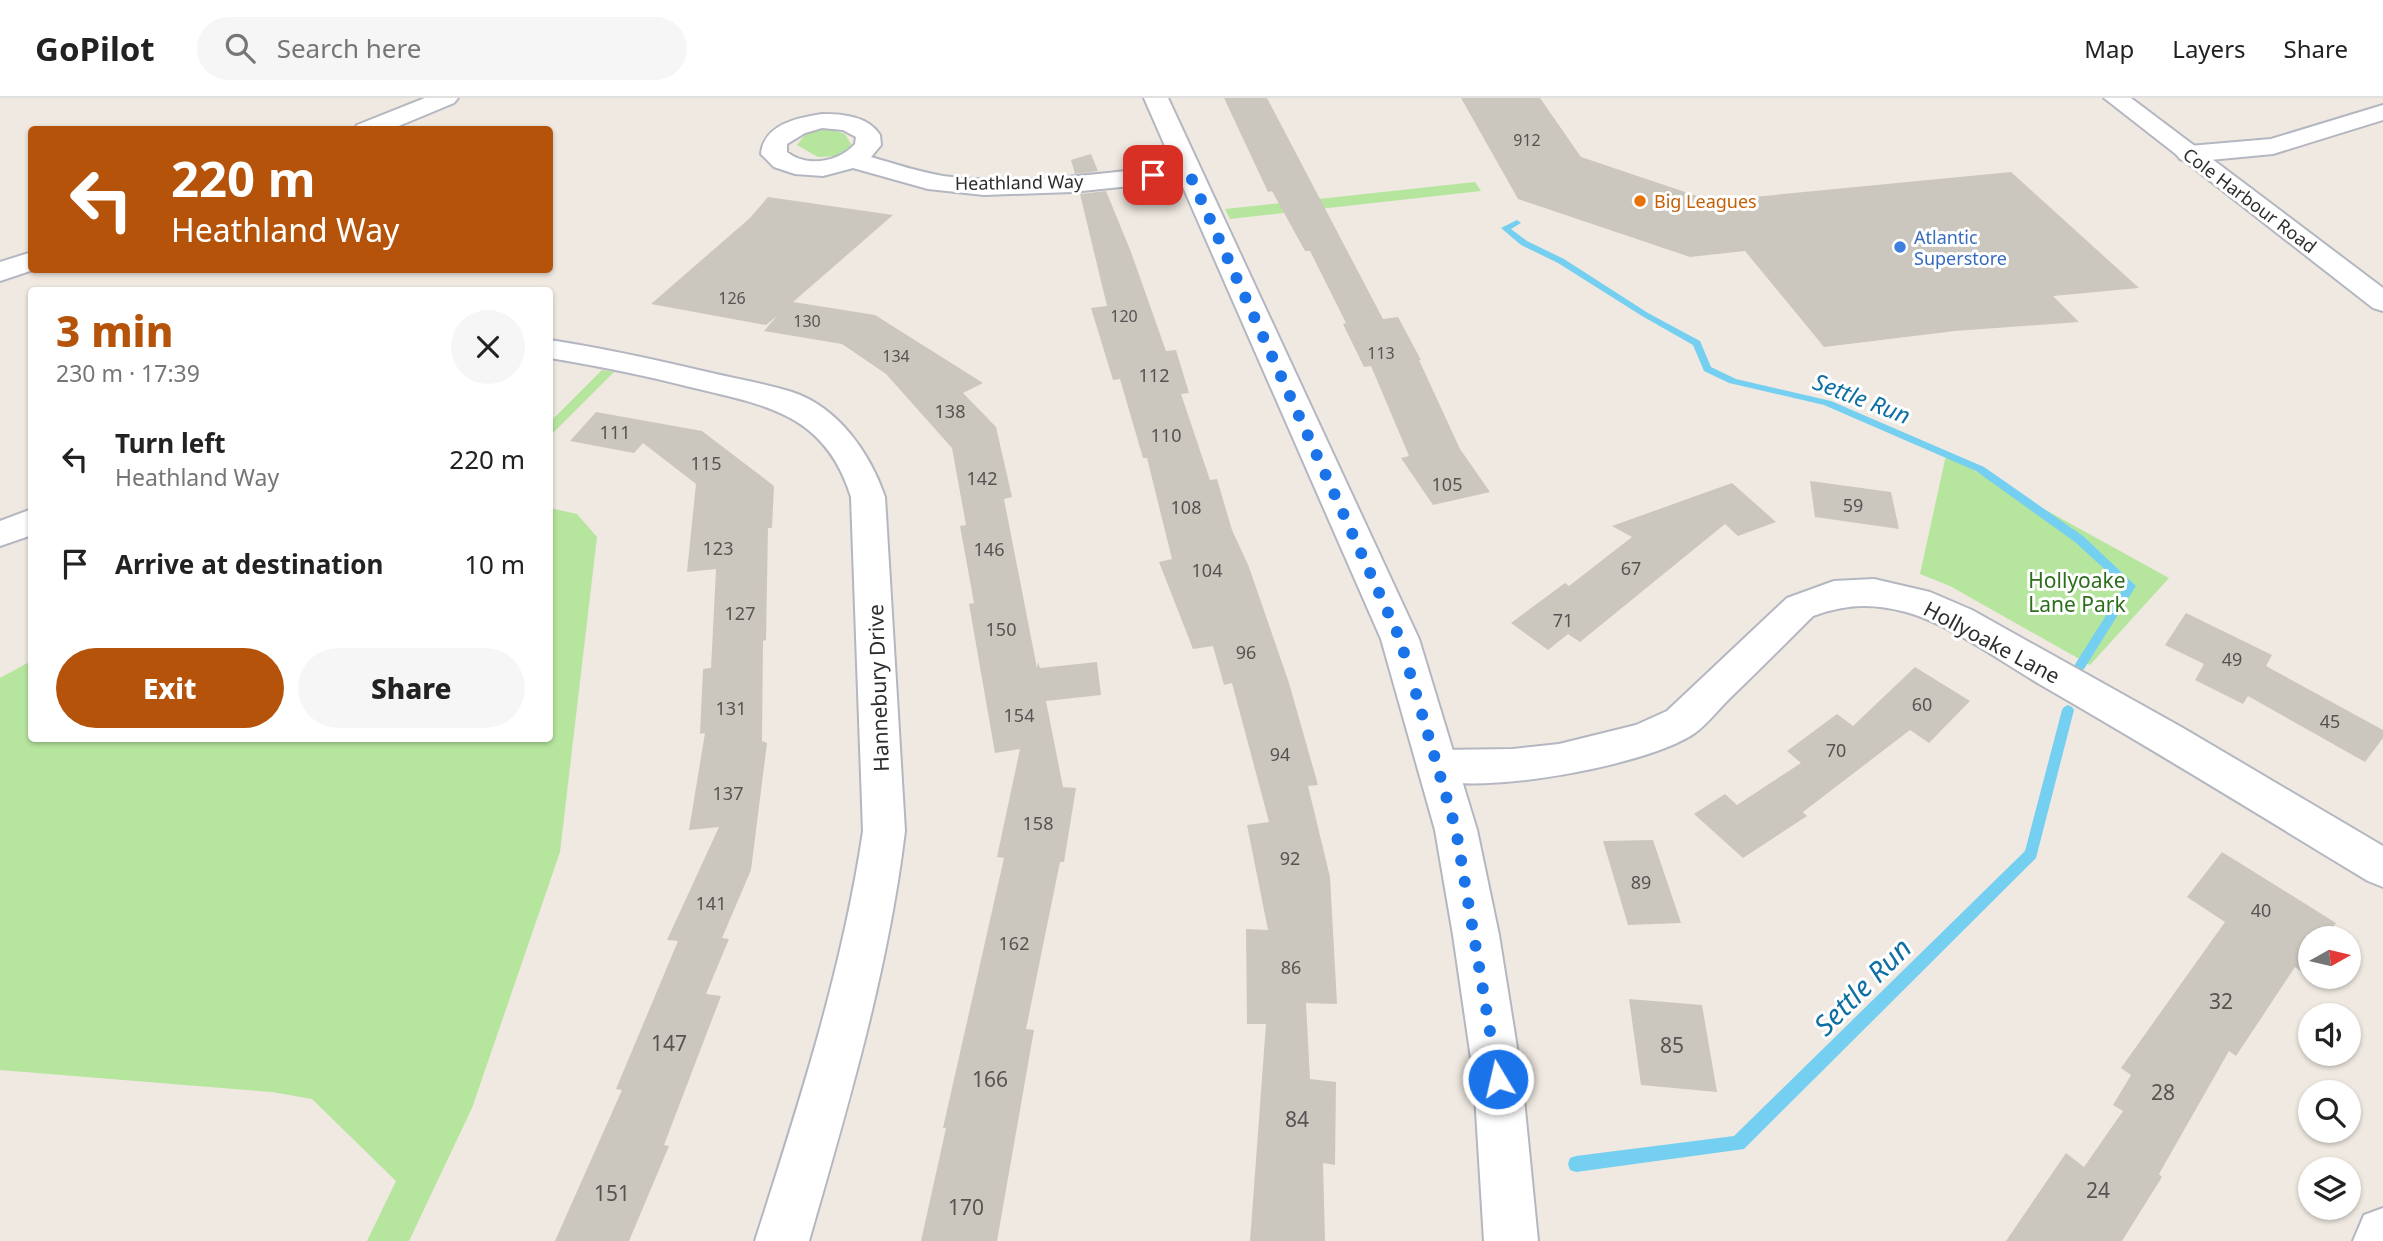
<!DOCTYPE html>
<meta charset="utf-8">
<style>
body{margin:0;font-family:"Noto Sans",sans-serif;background:#f6f6f6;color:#222;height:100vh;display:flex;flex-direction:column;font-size:26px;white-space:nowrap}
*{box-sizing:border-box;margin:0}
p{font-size:23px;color:#767676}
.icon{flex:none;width:38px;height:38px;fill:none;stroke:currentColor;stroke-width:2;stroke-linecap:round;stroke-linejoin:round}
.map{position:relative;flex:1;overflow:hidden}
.sheet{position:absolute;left:28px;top:189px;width:525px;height:455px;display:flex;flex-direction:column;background:#fff;border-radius:7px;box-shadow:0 2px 5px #0004}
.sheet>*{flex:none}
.hud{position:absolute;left:28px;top:28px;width:525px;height:147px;border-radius:7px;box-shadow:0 2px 5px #0004;background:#b45309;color:#fff;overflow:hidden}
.needle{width:46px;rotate:82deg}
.fabs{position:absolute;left:2298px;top:828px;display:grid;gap:14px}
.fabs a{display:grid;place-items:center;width:63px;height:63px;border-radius:50%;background:#fff;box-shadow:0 2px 5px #0004;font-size:35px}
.pin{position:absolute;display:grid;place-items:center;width:60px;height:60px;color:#fff;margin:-30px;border-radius:14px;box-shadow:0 4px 10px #0006}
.me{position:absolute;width:77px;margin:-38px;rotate:351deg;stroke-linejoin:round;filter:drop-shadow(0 0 5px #0008)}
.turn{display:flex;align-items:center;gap:24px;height:147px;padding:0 28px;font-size:32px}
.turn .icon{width:91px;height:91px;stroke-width:2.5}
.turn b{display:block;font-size:49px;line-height:60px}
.round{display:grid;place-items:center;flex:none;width:74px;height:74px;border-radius:37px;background:#f6f6f6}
.overview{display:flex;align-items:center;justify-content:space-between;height:119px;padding:0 28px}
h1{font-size:42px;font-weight:800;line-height:52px;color:#b45309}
.primary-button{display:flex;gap:14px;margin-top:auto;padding:14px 28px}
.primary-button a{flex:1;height:80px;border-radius:42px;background:#b45309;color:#fff;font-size:28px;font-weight:800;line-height:80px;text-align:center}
.primary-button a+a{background:#f6f6f6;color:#222}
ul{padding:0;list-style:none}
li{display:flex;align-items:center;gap:21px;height:105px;padding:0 28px}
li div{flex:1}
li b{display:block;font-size:26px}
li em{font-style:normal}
header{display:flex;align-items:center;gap:42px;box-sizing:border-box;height:98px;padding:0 35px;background:#fff;border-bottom:2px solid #e0e0e0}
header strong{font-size:33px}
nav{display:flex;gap:38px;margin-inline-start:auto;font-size:24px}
.search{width:490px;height:63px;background:#f6f6f6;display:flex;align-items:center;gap:18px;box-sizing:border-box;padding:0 24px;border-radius:38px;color:#767676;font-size:26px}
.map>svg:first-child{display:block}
.green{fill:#b6e59e}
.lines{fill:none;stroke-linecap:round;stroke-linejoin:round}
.stream{fill:#75cff0;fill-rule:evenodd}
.building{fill:#cbc7bf}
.minor-casing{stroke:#b4b7c1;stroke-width:4}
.tertiary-casing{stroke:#b4b7c1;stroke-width:4}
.secondary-casing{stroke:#b4b7c1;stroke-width:4}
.minor{fill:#fff;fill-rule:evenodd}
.tertiary{fill:#fff;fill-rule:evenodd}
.secondary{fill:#fff;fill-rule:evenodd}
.route{stroke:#1a73e8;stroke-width:12;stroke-dasharray:0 21.6}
.food-dot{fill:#e8710a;stroke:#fff;stroke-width:2.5}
.shop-dot{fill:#3f7fe0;stroke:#fff;stroke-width:2.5}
.labels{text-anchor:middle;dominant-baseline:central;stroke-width:6;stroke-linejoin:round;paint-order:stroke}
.far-number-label{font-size:16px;fill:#555452}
.far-street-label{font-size:18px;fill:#2e2e2e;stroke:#fff}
.far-food-label{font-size:18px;fill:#c56008;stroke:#fff;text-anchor:start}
.far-shop-label{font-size:18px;fill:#366cbe;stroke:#fff;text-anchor:start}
.number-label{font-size:18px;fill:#555452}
.park-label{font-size:21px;fill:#2c6e1b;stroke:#fff}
.street-label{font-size:21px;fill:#2e2e2e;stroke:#fff}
.near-number-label{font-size:21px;fill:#555452}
.water-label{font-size:23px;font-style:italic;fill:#0d6fa3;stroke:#fff}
.near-water-label{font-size:28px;font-style:italic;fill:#0d6fa3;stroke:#fff}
</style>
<header>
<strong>GoPilot</strong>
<div class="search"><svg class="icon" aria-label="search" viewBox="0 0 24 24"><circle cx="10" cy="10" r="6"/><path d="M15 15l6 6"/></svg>Search here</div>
<nav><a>Map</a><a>Layers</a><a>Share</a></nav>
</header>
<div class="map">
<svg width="2383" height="1143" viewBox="0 0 2383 1143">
<rect width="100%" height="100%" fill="#efe9e1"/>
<g class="green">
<path d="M830,31L845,36L851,46L843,58L818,59L797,47L808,33Z"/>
<path d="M1475,84L1481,93L1230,121L1225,111Z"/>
<path d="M602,272L614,274L550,338V324Z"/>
<path d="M1946,357L2169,480L2090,567L1950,488L1920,476Z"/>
<path d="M550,410L577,416L597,439L560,754L472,1010L409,1143H367L396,1083L312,1001L272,994L0,972V580L31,563L32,640H550Z"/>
</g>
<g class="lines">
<g class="stream">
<path d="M1517,122L1521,125L1511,131L1527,143L1564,161L1648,215L1700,243L1711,269L1736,281L1831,303L1984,369L2083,438L2136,488L2084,571L2080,573L2074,568L2124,489L2075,444L1976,373L1824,307L1729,285L1704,273L1693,247L1642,218L1558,165L1521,147L1501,130Z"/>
<path d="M2068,607L2072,609L2074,612L2036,760L1744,1051L1576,1074L1570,1072L1568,1066L1570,1060L1576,1058L1734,1038L2025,753L2062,612L2064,609Z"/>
</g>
</g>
<g class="building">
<path d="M1224,0H1267L1383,221L1398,219L1421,262H1419L1460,351L1490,394L1433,407L1401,360L1409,358L1371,268L1364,269L1343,226L1346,225L1310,153H1305L1272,93L1268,94Z"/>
<path d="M1461,0H1540L1581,59L1712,103L2011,74L2139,190L2053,198L2079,224L1955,233L1824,249L1745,153L1690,159L1518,101Z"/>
<path d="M1091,56L1098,73L1075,76L1071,62Z"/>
<path d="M1106,93L1131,154L1166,253L1176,252L1189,295L1181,296L1210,382L1217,381L1232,432L1249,469L1289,585L1318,687L1308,688L1330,779L1337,906L1306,905L1310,981L1336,984L1335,1067L1323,1065L1325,1143H1250L1266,926H1247L1246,831L1268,832L1247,727L1269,724L1232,585L1224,587L1213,548L1193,551L1159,464L1172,461L1147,360H1143L1120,281L1113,282L1091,210L1107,208L1080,96Z"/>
<path d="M768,99L893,117L793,204L875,217L983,285L963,295L996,329L1012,399L1004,401L1037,570L1038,564L1040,570L1097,564L1101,597L1046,603L1063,689L1076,690L1064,764H1060L1026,931L1034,932L997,1143H921L946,1030H943L1004,760L997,759L1020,651L995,655L969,506L974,505L960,428L966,427L952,350L886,276L842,246L764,233L777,218L766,227L651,206L750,120Z"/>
<path d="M596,314L702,333L774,388L772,430H768L766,542L763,543L762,643L767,645L751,772L722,840L729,841L706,896L721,898L664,1047L669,1048L629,1143H555L622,992L616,991L678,843L667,842L719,729L689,732L705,635L700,636L703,571L711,570L716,471L687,474L696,386L643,345L634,355L570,343Z"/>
<path d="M1810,383L1891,394L1899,431L1815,419Z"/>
<path d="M1732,385L1776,424L1738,438L1725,426L1580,544L1568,536L1548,552L1511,525L1565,485L1569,488L1632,439L1612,428Z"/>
<path d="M2186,515L2272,557L2266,568L2383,632V640L2365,664L2248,598L2243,606L2195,582L2204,566L2165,547Z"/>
<path d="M1915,569L1970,603L1929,645L1910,632L1803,714L1807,718L1743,760L1694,716L1725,696L1737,707L1801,665L1787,653L1837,616L1853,628Z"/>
<path d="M1653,742L1681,825L1628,827L1603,743Z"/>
<path d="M2222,754L2336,825L2325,840H2310V862L2302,874L2295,869L2236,958L2229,953L2159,1076L2162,1079L2122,1143H2006L2066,1055L2084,1069L2123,1013L2113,1007L2131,977L2121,970L2225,824L2187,799Z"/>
<path d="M1629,901L1702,907L1717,994L1641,987Z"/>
</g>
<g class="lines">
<g class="minor-casing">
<g id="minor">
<path d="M2383,7V22L2273,56L2189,64L2180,61L2176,56L2180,51L2189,48L2271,41Z"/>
<path d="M822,16C843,16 868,18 880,37L881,47L871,59C895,66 919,74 943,78C1025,89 1108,74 1189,66L1198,69L1202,74L1198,79L1189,82L1072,94L984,97L928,91L853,70L823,78L795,76L774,69L761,56C764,26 797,20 822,16ZM822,30L843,32L856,39L855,46C839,64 807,70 787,54V46L805,35Z"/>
<path d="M550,242C602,250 652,261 703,273C732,280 763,285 792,294C838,309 870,355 885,399L905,733C888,874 848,1007 809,1143H755C798,1008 842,874 863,733L851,399C825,315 765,307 690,289C644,277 597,268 550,260Z"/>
<path d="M32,411V437L0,448V423Z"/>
<path d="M1874,481L1930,494L1972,512L2183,630L2383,748V789L2368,783C2259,717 2151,650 2041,587C2002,564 1948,525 1906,514C1872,505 1846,506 1813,518C1785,546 1757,574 1729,601C1718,612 1707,626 1695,635C1647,668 1480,698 1425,680L1419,668L1425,656L1439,652L1513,651L1559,646L1636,627L1667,613L1787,500L1834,483Z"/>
<path d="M2383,1110V1143H2353L2364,1117Z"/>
</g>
</g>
<g class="tertiary-casing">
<g id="tertiary">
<path d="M425,0H458L454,5L389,32H354L357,27Z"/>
<path d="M1144,0H1168L1419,541L1477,732L1499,837L1522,981L1538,1143H1484L1474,981L1453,837L1435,732L1381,541Z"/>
<path d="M32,154L33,172L0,183V164Z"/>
</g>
</g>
<g class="secondary-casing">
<path id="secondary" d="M2104,0H2131L2383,190V213L2373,210Z"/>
</g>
<use href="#minor" class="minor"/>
<use href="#tertiary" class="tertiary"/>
<use href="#secondary" class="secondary"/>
</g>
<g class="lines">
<path class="route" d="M1153,77L1189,75L1400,541L1456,732L1498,981"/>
</g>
<circle class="food-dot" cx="1640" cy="103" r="7"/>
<circle class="shop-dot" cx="1900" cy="149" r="7"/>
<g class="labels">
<g class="far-number-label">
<text x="1527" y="42">912</text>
<text x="732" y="200">126</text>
<text x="1124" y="218">120</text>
<text x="807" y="223">130</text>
<text x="1381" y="255">113</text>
<text x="896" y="258">134</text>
</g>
<g class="far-street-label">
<text transform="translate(1019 84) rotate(-1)">Heathland Way</text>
<text transform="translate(2250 102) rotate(37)">Cole Harbour Road</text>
</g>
<g class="far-food-label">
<text x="1654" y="103">Big Leagues</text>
</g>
<g class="far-shop-label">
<text x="1914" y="139">Atlantic<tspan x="1914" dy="21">Superstore</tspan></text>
</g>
<g class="number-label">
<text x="1154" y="277">112</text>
<text x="950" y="313">138</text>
<text x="615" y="334">111</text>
<text x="1166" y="337">110</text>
<text x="706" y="365">115</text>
<text x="982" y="380">142</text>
<text x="1447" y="386">105</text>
<text x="1853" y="407">59</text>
<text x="1186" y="409">108</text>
<text x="718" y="450">123</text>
<text x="989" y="451">146</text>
<text x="1631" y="470">67</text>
<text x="1207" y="472">104</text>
<text x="740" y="515">127</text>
<text x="1563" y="522">71</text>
<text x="1001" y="531">150</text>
<text x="1246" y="554">96</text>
<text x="2232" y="561">49</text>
<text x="1922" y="606">60</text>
<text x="731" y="610">131</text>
<text x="1019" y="617">154</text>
<text x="2330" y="623">45</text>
<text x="1836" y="652">70</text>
<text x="1280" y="656">94</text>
<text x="728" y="695">137</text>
<text x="1038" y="725">158</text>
<text x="1290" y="760">92</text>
<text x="1641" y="784">89</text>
<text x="711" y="805">141</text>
<text x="2261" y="812">40</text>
<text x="1014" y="845">162</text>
<text x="1291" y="869">86</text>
</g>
<g class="park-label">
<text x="2077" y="482">Hollyoake<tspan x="2077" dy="24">Lane Park</tspan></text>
</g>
<g class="street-label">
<text transform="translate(1992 544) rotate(28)">Hollyoake Lane</text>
<text transform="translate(878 590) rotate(-92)">Hannebury Drive</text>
</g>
<g class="near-number-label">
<text x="2221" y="903">32</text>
<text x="669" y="945">147</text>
<text x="1672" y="947">85</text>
<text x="990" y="981">166</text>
<text x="2163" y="994">28</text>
<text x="1297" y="1021">84</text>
<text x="2098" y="1092">24</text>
<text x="612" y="1095">151</text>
<text x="966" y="1109">170</text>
</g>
<g class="water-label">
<text transform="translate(1862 300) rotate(21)">Settle Run</text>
</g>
<g class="near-water-label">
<text transform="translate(1862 888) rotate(-45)">Settle Run</text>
</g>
</g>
</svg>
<div class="fabs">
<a><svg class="needle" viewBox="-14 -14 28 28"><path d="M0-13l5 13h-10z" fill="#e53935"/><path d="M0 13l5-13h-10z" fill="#767676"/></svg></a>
<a><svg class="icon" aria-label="sound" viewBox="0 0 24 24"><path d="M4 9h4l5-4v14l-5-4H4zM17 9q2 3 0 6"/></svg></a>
<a><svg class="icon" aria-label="search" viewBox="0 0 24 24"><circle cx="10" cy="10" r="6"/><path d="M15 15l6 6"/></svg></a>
<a><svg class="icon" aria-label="layers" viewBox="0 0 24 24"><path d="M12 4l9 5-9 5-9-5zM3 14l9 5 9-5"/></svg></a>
</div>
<div class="pin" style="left:1153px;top:77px;background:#d93025"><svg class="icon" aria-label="arrive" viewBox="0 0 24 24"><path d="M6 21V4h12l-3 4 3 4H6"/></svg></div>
<svg class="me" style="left:1498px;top:981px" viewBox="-20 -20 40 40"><circle r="17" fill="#1a73e8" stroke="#fff" stroke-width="3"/><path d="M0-11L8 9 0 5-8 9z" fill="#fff"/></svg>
<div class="hud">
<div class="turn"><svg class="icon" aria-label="left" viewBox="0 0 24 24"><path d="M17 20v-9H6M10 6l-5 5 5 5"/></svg><div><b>220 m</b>Heathland Way</div></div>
</div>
<section class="sheet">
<div class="overview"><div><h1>3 min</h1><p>230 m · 17:39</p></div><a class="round"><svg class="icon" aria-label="close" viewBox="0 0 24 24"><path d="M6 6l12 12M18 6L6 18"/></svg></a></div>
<ul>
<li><svg class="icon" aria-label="left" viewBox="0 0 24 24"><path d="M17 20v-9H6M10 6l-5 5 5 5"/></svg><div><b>Turn left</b><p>Heathland Way</p></div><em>220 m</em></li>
<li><svg class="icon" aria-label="arrive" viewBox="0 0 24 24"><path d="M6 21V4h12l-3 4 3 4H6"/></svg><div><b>Arrive at destination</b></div><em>10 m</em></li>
</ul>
<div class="primary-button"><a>Exit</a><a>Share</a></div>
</section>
</div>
